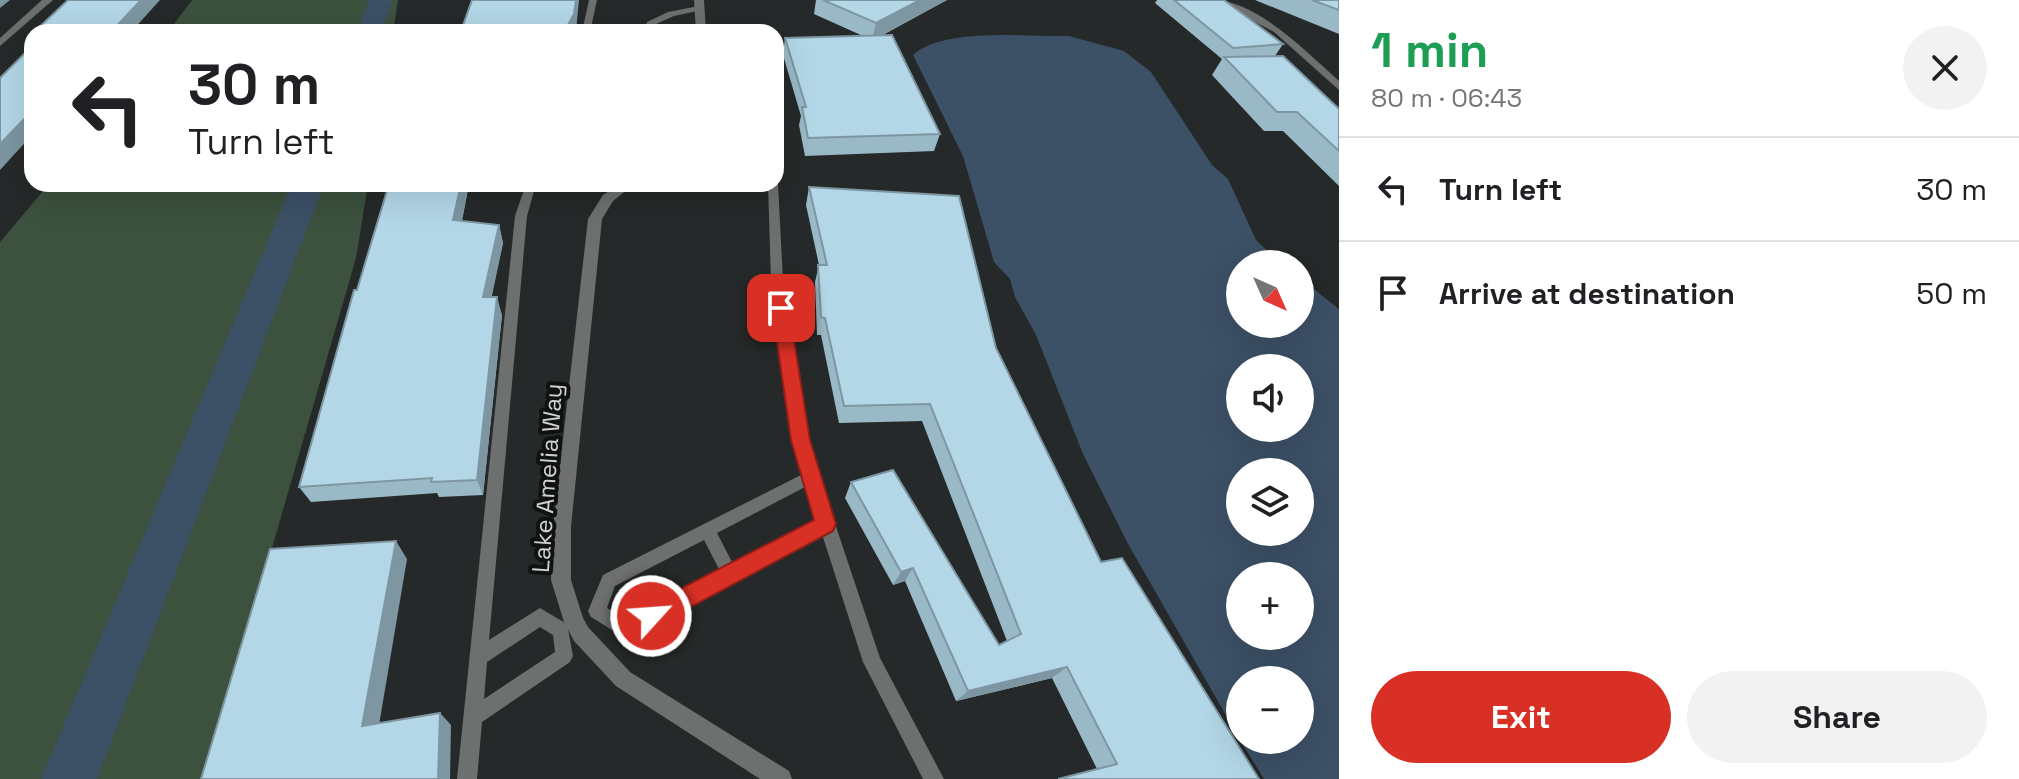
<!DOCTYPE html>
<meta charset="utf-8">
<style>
body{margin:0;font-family:"Space Grotesk",sans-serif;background:#f2f2f2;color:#202124;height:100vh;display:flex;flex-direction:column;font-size:30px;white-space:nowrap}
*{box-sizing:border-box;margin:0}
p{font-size:26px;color:#757577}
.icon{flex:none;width:44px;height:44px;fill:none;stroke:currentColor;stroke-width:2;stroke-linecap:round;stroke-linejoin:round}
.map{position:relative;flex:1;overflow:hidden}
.details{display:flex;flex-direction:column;background:#fff;width:680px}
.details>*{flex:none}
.hud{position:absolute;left:24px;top:24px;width:760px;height:168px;border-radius:24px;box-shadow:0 8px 32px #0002;background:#fff;color:#202124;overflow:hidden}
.needle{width:52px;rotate:135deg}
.fabs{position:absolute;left:1226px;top:250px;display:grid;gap:16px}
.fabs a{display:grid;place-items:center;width:88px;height:88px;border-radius:50%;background:#fff;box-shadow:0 8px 32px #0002;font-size:40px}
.pin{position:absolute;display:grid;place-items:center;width:68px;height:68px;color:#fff;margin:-34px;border-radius:16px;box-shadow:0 4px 12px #0006}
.me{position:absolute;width:88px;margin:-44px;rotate:64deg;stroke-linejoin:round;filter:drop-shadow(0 0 6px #0008)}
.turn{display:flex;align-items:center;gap:28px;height:168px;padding:0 32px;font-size:36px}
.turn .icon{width:104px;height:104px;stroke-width:2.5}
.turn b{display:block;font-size:56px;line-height:68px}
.round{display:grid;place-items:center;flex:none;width:84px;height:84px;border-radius:42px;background:#f2f2f2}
.headline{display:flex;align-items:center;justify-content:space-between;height:136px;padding:0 32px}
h1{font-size:48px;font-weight:700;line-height:60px;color:#1e9e55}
.cta{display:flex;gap:16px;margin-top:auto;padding:16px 32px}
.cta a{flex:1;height:92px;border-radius:48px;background:#d93025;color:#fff;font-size:32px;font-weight:700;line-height:92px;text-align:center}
.cta a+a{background:#f2f2f2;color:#202124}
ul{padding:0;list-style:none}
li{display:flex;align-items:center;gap:24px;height:104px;padding:0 32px;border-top:2px solid #e0e0e0}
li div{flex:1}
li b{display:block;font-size:30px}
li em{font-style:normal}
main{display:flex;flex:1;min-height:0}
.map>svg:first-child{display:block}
.green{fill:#3c513e}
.water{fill:#3c5066;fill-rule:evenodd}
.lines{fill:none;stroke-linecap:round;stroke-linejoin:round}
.canal{fill:#3c5066;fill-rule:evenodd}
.lane{fill:#6e706f;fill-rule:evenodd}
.street{fill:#6e706f;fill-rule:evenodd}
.wall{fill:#9ab9c7}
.shaded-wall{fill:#7d96a2}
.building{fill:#b3d7e7;stroke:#7d96a2;stroke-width:2}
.route{fill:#d93025;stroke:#8d1f18;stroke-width:2}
.labels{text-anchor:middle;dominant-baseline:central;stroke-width:8;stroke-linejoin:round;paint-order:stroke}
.street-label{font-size:24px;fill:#cfd1d1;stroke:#101111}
</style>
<main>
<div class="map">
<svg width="1339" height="779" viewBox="0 0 1339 779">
<rect width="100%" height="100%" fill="#262929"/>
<g class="green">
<path d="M192,0H398L393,32H168Z"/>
<path d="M49,184H368L356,258L205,779H0V242Z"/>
</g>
<path class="water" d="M1069,36L1124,51L1151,72L1212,165L1228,179L1256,240L1281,264H1240V324H1300V278L1339,309V779H1264L1240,740H1300V680H1240V740L1236,733L1127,542L1083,454L1036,335L1015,297L1010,279L994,262L963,156L913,55C944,27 1027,37 1069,36ZM1240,368H1300V428H1240ZM1240,472H1300V532H1240ZM1240,576H1300V636H1240Z"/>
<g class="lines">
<g class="canal">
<path d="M369,0H393L381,32H357Z"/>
<path d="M292,184H324L97,779H41Z"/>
</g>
<g class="lane">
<path d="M589,0H597L590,32H582Z"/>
<path d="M699,6L703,8L702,10L674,16L654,25L652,32H644L647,22L668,12Z"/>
<path d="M776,181L778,184L783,281L807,440L880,658L944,779H923L863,662L822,534L738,578L737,582L729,583L625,638L591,617L588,611L603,575L803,474L793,440L771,281L768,184H776ZM807,486L818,520L733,564L717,533ZM704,540L720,571L626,619L607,608L615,586Z"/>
<path d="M526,184H536L527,216L489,640L540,608L567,624L573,656L570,662L482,722L477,779H457L515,216ZM540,627L553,635L555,652L484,699L487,662Z"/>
</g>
<g class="street">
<path d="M42,0H53L0,46V38Z"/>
<path d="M694,0H704L706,32H696Z"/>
<path d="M1214,0C1256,0 1309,54 1339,81V90L1274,32Z"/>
<path d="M620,184H634L613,201L602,219L571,527V580L583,618L588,627L630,672L789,771L792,779H760L616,686L574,641L564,622L551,580L553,527L588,219L603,195Z"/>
</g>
</g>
<g class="wall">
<path d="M816,0H947L881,36L940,134L934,151L805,156L799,125L801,116L783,55L785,38L863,36L814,14Z"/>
<path d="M1157,0H1224L1283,44L1275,56L1339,109V186L1283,131H1264L1212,75L1222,59L1155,3Z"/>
<path d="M1255,0H1339V34Z"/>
<path d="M389,184H469L462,221L499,225L503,243L491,297L502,315L483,495L439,497L437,493L311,502L299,487Z"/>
<path d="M809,187L996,348L1101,562L1259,779L1097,769L1052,678L956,701L905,581L893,585L845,498L851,482L999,645L1007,641L922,421L839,423L821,335H817L815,282L819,265L806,205Z"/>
</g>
<g class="shaded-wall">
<path d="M0,0H10L0,8Z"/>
<path d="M141,0H160L131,32H111Z"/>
<path d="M576,0H579L576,31L575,32H564Z"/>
<path d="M920,0H947L872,40L876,23Z"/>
<path d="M32,111V135L0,170V144Z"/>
<path d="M461,184H469L458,238L453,220Z"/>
<path d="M499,225L503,243L488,315L483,297Z"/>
<path d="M497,297L502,315L483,495L477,480Z"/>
<path d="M396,541L407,559L377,737L362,726Z"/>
<path d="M913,568L905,581L893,585L901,572Z"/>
<path d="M1067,667L1052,678L956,701L968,691Z"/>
<path d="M440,713L451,725L450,779H438Z"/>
</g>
<g class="building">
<path d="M68,0H141L111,32H34Z"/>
<path d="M472,0H576L574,14L564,32H454L455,31H461Z"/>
<path d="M823,0H920L876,23Z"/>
<path d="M1174,0H1224L1283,44L1233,48Z"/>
<path d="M1312,0H1339V10Z"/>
<path d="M892,35L940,134L808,138L802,107H806L785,38Z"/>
<path d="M32,46V111L0,144V78Z"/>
<path d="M1283,56L1339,109V151L1297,112H1277L1224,57Z"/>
<path d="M389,184H461L453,220L499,225L483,297H497L477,480L431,482L432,478L299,487L354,290H357Z"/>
<path d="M809,187L959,196L996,348L1101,562L1122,558L1259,779H1058L1117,764L1067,667L968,691L913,568L901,572L851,482L893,470L999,645L1021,634L930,404L844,406L825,318L821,317L818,265H827Z"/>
<path d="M396,541L362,726L440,713L438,779H201L270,549Z"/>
</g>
<path class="route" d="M781,302L789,308L810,440L836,524L833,531L659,624L651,627L643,624L640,616L643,608L814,520L791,440L772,308Z"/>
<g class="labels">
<g class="street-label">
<text transform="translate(547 478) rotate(-86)">Lake Amelia Way</text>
</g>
</g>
</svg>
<div class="fabs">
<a><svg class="needle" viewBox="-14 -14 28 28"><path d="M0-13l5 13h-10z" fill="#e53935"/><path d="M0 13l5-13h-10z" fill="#757577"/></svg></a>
<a><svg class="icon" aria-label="sound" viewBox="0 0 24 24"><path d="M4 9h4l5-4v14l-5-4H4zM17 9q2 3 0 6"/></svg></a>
<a><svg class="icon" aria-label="layers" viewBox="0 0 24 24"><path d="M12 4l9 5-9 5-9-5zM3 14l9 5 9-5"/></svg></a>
<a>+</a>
<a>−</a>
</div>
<div class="pin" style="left:781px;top:308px;background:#d93025"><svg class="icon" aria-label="arrive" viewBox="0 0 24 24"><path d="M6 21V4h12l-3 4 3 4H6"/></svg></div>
<svg class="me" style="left:651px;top:616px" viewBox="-20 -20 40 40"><circle r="17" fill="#d93025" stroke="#fff" stroke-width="3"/><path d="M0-11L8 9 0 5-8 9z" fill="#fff"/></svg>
<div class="hud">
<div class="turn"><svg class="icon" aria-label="left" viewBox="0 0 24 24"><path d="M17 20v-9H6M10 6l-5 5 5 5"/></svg><div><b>30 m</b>Turn left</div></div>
</div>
</div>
<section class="details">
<div class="headline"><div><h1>1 min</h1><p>80 m · 06:43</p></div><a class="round"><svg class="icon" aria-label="close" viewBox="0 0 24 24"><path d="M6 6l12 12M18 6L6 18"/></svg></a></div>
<ul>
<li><svg class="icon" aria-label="left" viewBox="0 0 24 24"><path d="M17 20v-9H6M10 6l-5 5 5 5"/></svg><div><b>Turn left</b></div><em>30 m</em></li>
<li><svg class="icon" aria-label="arrive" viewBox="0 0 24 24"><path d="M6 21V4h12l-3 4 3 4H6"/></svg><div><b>Arrive at destination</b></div><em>50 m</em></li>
</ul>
<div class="cta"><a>Exit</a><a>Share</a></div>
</section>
</main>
